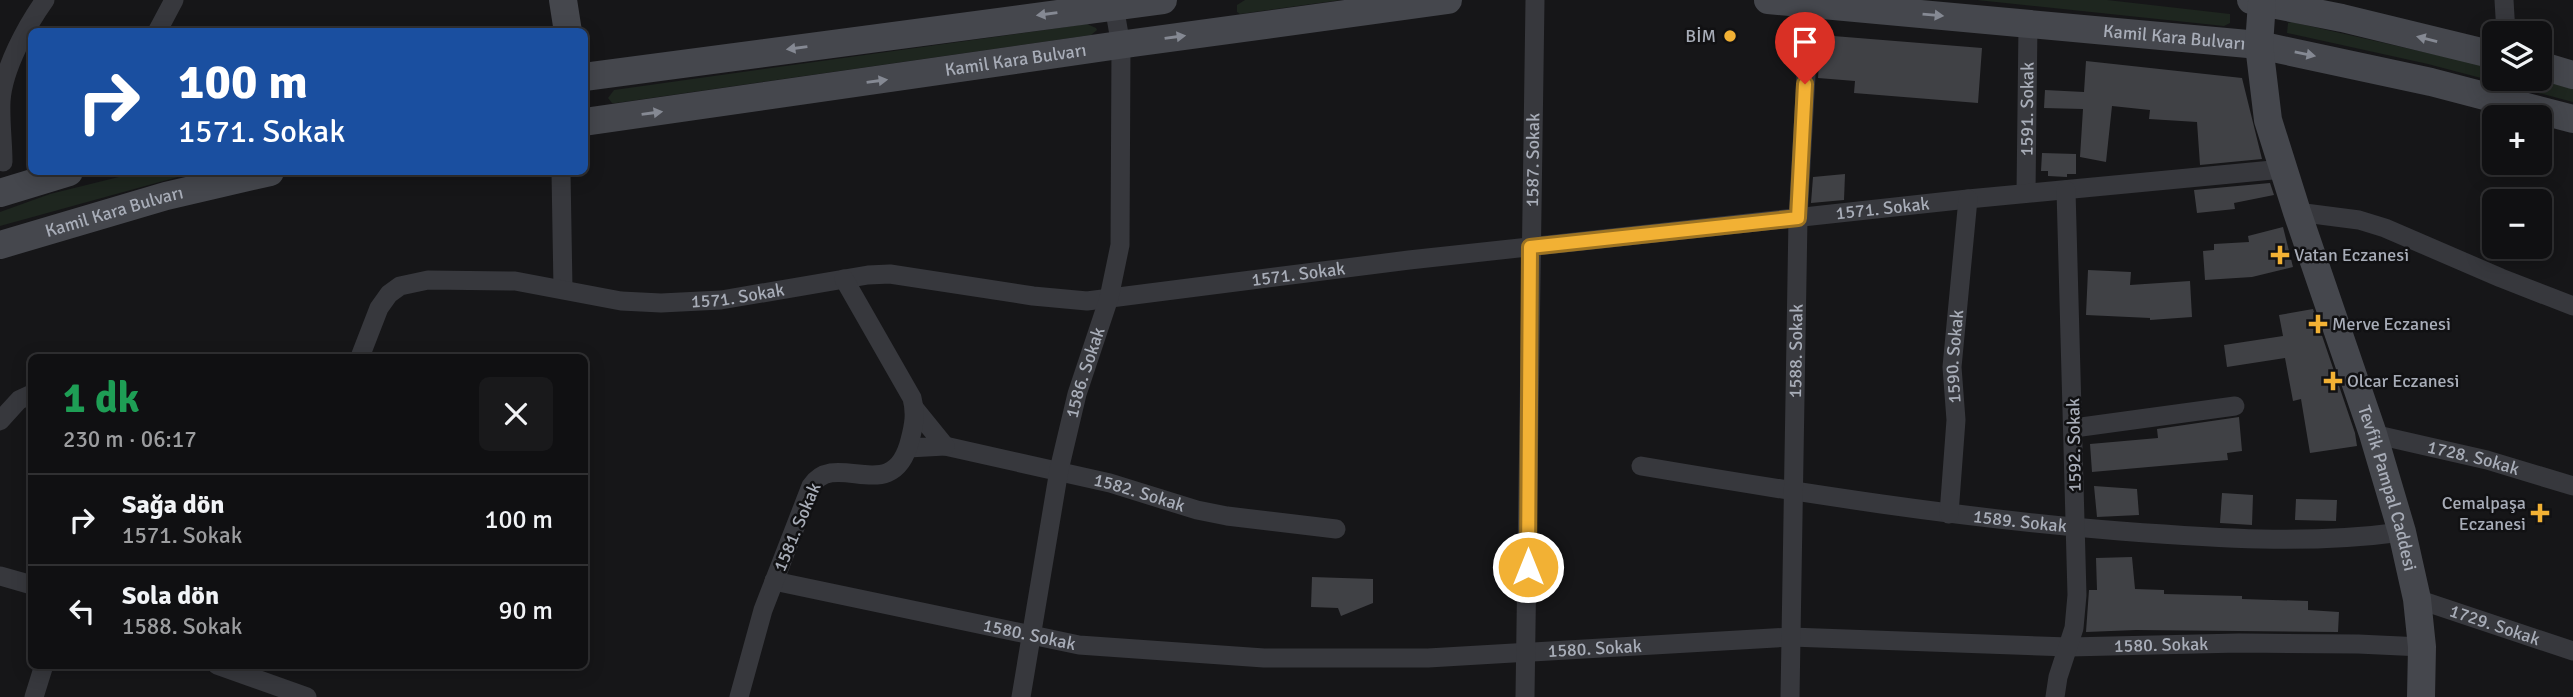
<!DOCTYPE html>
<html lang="tr">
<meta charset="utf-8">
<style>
body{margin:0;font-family:Signika,sans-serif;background:#19191b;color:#f1f3f6;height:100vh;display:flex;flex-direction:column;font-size:26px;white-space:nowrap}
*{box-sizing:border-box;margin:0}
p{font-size:23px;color:#9c9d9f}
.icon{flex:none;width:38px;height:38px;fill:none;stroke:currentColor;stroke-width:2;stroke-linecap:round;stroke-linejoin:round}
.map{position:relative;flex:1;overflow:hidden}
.side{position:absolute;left:28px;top:354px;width:560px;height:315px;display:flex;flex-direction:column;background:#101012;border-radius:10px;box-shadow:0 4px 18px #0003,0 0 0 2px #303032}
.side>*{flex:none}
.hud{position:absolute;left:28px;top:28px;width:560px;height:147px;border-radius:10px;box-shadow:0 4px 18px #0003,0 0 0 2px #303032;background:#1a4fa0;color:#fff;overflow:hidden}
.tools{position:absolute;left:2482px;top:21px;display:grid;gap:14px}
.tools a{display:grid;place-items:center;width:70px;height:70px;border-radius:10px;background:#101012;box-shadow:0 4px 18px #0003,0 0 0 2px #303032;font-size:35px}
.pin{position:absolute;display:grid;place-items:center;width:60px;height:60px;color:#fff;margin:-72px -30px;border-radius:50% 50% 50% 0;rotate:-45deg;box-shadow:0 0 7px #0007}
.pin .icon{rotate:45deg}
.me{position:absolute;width:77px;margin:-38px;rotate:0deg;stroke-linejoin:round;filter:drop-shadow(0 0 5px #0008)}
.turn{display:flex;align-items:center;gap:24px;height:147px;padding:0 35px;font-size:32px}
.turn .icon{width:91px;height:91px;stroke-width:2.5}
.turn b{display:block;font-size:49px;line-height:60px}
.round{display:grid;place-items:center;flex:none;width:74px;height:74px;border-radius:10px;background:#19191b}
.head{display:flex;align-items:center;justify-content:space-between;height:119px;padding:0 35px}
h1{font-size:42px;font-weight:800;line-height:52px;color:#1e9e55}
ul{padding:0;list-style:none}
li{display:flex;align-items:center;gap:21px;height:91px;padding:0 35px;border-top:2px solid #303032}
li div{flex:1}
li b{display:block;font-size:26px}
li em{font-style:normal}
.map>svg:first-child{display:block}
.green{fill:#1e261f}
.building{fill:#404145}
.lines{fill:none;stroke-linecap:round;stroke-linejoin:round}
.street{stroke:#37383d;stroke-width:19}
.secondary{stroke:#45474d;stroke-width:28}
.oneway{fill:#858993}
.route-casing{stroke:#9d7322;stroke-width:18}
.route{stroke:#f2b134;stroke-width:12}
.poi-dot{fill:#f2b134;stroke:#111113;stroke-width:2.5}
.labels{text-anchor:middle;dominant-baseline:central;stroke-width:5;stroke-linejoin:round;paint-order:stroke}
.poi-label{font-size:18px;fill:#a8adb8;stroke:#111113;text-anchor:start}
.street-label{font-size:18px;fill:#a8adb8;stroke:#111113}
</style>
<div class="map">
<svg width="2573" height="697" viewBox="0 0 2573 697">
<rect width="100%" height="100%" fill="#161618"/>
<g class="green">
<path d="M1245,0H1341L1240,14L1237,12V5Z"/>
<path d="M1977,0H2107L2230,14V23L2224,26Z"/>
<path d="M2292,22L2494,68V79H2535L2573,89V102L2428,64L2292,34L2287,33L2288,23Z"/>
<path d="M1087,24L1096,28L1097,30L1091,35L616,103H612L608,98L614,90Z"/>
<path d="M139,172H196L0,226V212L50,194Z"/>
</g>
<g class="building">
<path d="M1821,35L1982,48L1978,103L1854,93L1855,81L1818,78Z"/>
<path d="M2086,61L2242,78L2262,159L2200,165L2197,122L2149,119L2150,110L2112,106L2106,162L2080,157L2083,109L2044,108L2045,90L2084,92Z"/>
<path d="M2042,153L2076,154V174H2067V177L2048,176V171H2041Z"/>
<path d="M1845,174L1844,200L1811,203L1813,177Z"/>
<path d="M2270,183L2274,195L2234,203L2235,209L2197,213L2194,190Z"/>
<path d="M2283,227L2293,267L2252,277L2205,280L2203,251L2214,250V244L2249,242L2248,236Z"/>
<path d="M2088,270L2131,272L2130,285L2190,281L2192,317L2150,320V318L2086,315Z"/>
<path d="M2313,309L2355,433L2357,446L2310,453L2301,399L2293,401L2285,358L2227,367L2224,345L2283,336L2279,315Z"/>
<path d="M2239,417L2242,451L2227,453L2228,460L2092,472L2090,444L2158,438L2157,429Z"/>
<path d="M2094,486L2137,489L2139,515L2097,517Z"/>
<path d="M2222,493L2253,495L2252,525L2220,523Z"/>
<path d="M2296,499L2337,500L2336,521L2295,520Z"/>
<path d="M2132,557L2135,589L2164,590V594L2242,596V599L2308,601V610L2339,612L2338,632L2136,630L2086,632L2089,590H2097L2096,558Z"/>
<path d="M1312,577L1373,579V603L1341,616L1338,608L1311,607Z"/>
</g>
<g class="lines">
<g class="street">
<path d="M2504,0L2506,33"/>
<path d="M157,32L174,0"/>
<path d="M3,162C3,142 0,121 1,101C3,69 27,25 45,0"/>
<path d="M561,172L563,289"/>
<path id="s1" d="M2026,193L2028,24"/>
<path d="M2297,212L2359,220L2385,228L2501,278L2573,306"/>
<path id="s2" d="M360,357L379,308L389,294L400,286L428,280L515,281L621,301L661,303L721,300L868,275L890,274L1033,296L1087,301L1409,260L1968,199L2283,169"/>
<path d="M0,421L19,400L32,394"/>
<path d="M2074,428L2235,406"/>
<path id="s3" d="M2373,434L2487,460L2573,486"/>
<path id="s4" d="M945,446L1110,483L1197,510L1227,516L1336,529"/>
<path d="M908,448L945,446L915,409"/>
<path id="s5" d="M1641,466C1800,493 1959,518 2120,531C2214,538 2308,545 2402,532"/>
<path id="s6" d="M1949,514L1956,420L1952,367L1968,199"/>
<path d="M0,576L32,585"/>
<path id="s7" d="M774,581L1079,645L1264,658H1428L1791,637L2069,647L2239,643L2358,644L2422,647"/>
<path id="s8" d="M2417,599L2573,651"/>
<path d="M217,665L307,697"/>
<path d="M34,697L44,665"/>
<path d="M739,697L763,610L811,486C836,448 893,509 910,440C914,425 916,413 912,398L844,279"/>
<path id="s9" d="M1021,697L1059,470L1077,394L1109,298L1120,245L1121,46L1113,0"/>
<path id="s10" d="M1525,697L1535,0"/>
<path id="s11" d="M1790,697L1798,218L1810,4"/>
<path d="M2055,697L2058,677L2074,628L2077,595L2066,190"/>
</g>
<g class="secondary">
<path d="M563,0L568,32"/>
<path id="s12" d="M1768,0L2259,45L2431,82L2573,119"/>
<path d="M2251,0L2342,18L2494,55"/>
<path id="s13" d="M2262,2L2259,45L2268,120L2297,212L2373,434L2402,532L2417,599L2422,647L2421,697"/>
<path d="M2539,65L2573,75"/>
<path d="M584,77L1163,0"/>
<path id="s14" d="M584,122L1133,43L1448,0"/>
<path d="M0,193L69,172"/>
<path id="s15" d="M0,245L166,196L270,172"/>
</g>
</g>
<defs><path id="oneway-solid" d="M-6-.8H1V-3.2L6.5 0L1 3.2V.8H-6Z" transform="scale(1.75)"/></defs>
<g class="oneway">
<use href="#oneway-solid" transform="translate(1047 14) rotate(172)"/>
<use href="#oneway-solid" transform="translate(1933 15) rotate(5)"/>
<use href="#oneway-solid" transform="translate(1175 37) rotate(-8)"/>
<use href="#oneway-solid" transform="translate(2427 39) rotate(-166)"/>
<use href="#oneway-solid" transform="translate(797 48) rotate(172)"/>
<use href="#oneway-solid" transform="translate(2305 54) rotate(11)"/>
<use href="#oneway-solid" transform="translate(877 81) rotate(-8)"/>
<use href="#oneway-solid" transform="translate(652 113) rotate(-8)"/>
</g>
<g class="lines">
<g class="route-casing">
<path id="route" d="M1528,567L1530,247L1798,218L1805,84"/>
</g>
<use href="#route" class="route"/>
</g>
<g class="poi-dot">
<circle cx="1730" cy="36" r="7"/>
<path d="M2276.5 244.5h7v7h7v7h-7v7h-7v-7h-7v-7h7z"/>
<path d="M2314.5 313.5h7v7h7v7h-7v7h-7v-7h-7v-7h7z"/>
<path d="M2329.5 370.5h7v7h7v7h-7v7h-7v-7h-7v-7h7z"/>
<path d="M2536.5 502.5h7v7h7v7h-7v7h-7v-7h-7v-7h7z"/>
</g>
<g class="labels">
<g class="poi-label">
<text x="1716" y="36" text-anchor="end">BİM</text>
<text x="2294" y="255">Vatan Eczanesi</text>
<text x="2332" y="324">Merve Eczanesi</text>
<text x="2347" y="381">Olcar Eczanesi</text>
<text x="2526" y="503" text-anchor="end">Cemalpaşa<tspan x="2526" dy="21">Eczanesi</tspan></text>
</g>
<g class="street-label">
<text stroke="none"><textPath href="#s12" startOffset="408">Kamil Kara Bulvarı</textPath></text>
<text stroke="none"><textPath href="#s14" startOffset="436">Kamil Kara Bulvarı</textPath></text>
<text stroke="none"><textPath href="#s1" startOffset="84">1591. Sokak</textPath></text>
<text stroke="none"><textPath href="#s10" startOffset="537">1587. Sokak</textPath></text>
<text stroke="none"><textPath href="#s2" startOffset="1578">1571. Sokak</textPath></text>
<text stroke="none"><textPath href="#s15" startOffset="119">Kamil Kara Bulvarı</textPath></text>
<text stroke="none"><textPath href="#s2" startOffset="990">1571. Sokak</textPath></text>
<text stroke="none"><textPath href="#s2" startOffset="424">1571. Sokak</textPath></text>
<text stroke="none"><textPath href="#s11" startOffset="346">1588. Sokak</textPath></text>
<text stroke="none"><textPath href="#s6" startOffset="158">1590. Sokak</textPath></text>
<text stroke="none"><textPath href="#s9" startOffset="331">1586. Sokak</textPath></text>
<text transform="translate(2074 445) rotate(-91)">1592. Sokak</text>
<text stroke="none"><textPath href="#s3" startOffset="103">1728. Sokak</textPath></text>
<text stroke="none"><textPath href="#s13" startOffset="506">Tevfik Pampal Caddesi</textPath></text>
<text stroke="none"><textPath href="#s4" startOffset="200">1582. Sokak</textPath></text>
<text stroke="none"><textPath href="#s5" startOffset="383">1589. Sokak</textPath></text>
<text transform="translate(797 527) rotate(-67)">1581. Sokak</text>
<text stroke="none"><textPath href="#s8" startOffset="82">1729. Sokak</textPath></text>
<text stroke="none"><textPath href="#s7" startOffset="261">1580. Sokak</textPath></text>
<text stroke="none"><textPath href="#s7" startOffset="1395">1580. Sokak</textPath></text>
<text stroke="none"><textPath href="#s7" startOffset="828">1580. Sokak</textPath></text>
</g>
</g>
</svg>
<div class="tools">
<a><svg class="icon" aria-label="layers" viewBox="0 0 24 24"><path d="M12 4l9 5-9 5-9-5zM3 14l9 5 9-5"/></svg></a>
<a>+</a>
<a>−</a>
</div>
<div class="pin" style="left:1805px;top:84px;background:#d93025"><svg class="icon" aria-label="arrive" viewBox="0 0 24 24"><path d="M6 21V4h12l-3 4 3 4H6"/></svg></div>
<svg class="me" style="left:1528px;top:567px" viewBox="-20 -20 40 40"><circle r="17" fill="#f2b134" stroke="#fff" stroke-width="3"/><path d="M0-11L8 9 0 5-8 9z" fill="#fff"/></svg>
<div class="hud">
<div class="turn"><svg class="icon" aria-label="right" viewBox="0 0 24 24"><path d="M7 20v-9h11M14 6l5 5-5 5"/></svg><div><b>100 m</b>1571. Sokak</div></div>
</div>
<section class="side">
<div class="head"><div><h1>1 dk</h1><p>230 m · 06:17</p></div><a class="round"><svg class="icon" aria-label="close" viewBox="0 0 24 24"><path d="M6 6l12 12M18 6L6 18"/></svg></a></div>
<ul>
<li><svg class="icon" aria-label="right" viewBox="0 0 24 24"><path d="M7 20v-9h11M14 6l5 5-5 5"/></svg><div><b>Sağa dön</b><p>1571. Sokak</p></div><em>100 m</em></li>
<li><svg class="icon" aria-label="left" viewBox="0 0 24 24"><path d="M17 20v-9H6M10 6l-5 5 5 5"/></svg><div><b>Sola dön</b><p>1588. Sokak</p></div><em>90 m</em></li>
</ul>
</section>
</div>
